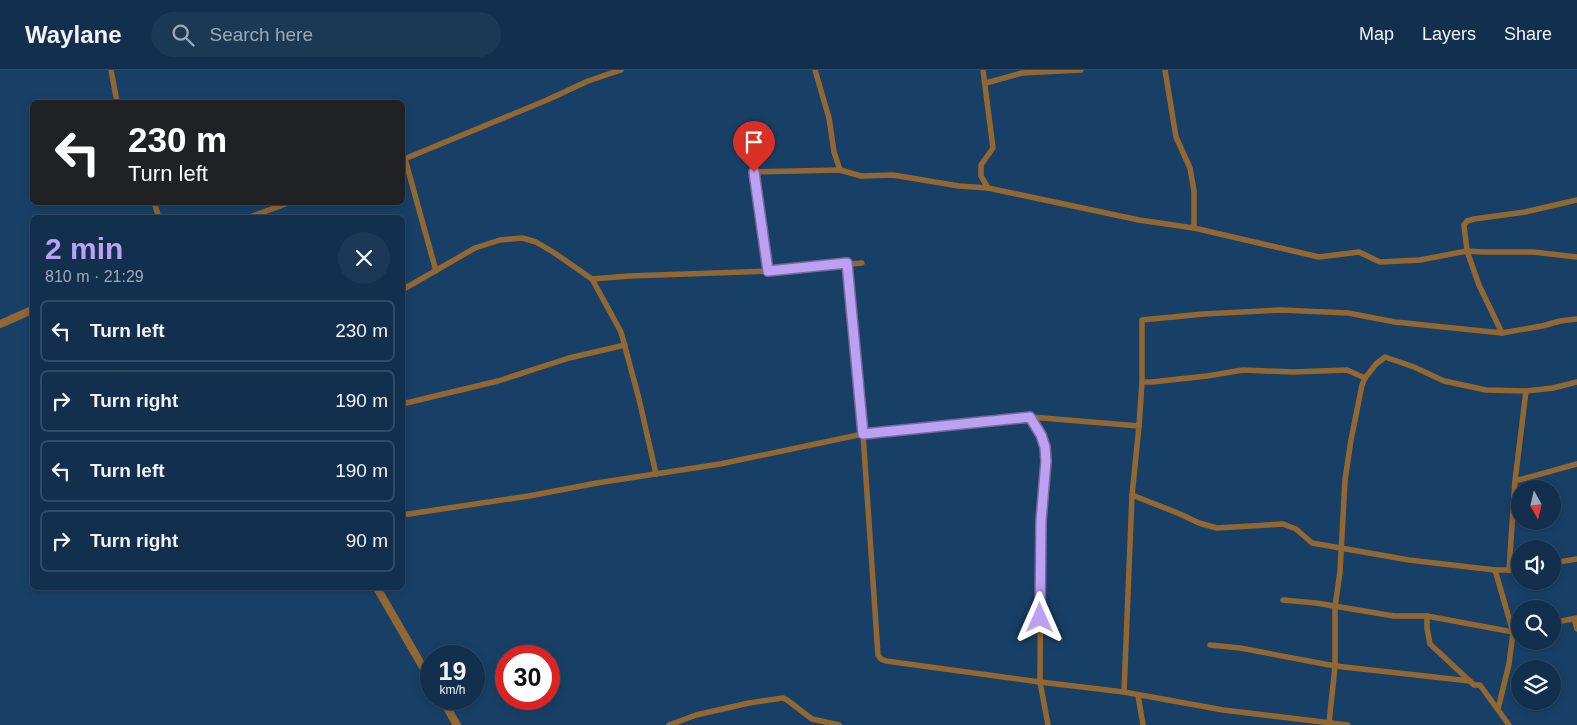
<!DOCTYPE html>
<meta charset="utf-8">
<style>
body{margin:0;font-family:Arial,sans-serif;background:#1b3854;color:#f1f3f6;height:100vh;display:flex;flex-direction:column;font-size:19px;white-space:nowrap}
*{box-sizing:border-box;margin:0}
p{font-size:16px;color:#9ca9b6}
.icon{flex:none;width:28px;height:28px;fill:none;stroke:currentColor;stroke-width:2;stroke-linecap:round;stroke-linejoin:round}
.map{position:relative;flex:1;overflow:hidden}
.panel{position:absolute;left:30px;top:145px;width:375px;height:375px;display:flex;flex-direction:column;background:#12304d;border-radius:8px;box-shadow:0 2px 8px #0003,0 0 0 1px #314b65}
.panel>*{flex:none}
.guide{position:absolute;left:30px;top:30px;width:375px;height:105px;border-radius:8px;box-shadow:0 2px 8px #0003,0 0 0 1px #314b65;background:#202124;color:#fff;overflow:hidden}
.needle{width:32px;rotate:172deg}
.fabs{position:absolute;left:1511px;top:410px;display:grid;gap:10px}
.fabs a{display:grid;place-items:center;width:50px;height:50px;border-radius:50%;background:#12304d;box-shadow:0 2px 8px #0003,0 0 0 1px #314b65;font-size:25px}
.speed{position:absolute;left:420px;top:575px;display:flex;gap:10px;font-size:25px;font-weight:700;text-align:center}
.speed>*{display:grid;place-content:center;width:65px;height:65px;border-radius:50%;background:#12304d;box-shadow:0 2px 8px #0003,0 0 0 1px #314b65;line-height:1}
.speed small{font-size:12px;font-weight:400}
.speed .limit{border:8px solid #d22;background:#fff;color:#111}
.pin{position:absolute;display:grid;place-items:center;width:42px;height:42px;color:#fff;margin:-51px -21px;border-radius:50% 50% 50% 0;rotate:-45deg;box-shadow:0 0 5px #0007}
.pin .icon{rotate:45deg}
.me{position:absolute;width:55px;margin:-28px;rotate:0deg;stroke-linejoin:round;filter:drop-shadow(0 0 4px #0008)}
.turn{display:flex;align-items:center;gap:18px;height:105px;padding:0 15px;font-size:22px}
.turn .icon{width:65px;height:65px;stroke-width:2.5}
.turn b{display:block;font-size:35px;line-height:42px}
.round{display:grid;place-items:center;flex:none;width:52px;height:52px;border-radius:26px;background:#1b3854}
.summary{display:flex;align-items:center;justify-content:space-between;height:85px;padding:0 15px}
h1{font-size:30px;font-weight:700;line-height:38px;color:#bca0f2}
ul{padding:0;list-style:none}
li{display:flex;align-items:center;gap:15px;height:62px;margin:0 10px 8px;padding:0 5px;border:2px solid #314b65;border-radius:8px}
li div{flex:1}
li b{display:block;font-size:19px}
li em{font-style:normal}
header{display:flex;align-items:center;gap:30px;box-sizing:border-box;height:70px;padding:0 25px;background:#12304d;border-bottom:1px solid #314b65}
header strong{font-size:24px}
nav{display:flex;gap:28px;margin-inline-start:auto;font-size:18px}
.search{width:350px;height:45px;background:#1b3854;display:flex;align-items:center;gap:12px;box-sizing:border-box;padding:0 18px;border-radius:28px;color:#9ca9b6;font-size:19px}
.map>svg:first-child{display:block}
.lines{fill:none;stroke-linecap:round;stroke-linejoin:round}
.minor{stroke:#926732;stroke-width:5.5}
.tertiary{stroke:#926732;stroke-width:8}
.route-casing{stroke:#7a689d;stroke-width:12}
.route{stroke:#bca0f2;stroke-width:9}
</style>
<header>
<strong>Waylane</strong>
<div class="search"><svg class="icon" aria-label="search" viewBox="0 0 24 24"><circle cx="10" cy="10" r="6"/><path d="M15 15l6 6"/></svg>Search here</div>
<nav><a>Map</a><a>Layers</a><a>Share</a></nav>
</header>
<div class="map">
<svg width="1577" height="655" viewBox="0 0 1577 655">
<rect width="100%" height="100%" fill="#184067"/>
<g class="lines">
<g class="minor">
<path d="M111,0L117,32"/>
<path d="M815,0L829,48L834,82L840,100L861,106L893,105L959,116L988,118L1139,150L1194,158L1319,187L1359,182L1380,192L1420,190L1467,181L1482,182H1533L1577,187"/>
<path d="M983,0L993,78L981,95V106L988,118"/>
<path d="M1165,0L1176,67L1190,98L1194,121V158"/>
<path d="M986,13L1022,3L1081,0"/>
<path d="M405,89L436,201"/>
<path d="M402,90L547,30L588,11L621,0"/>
<path d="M154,132L159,148"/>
<path d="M247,148L291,132"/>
<path d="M847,193L863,364L1031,347L1139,356L1132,425L1124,622"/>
<path d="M768,201L754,102L840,100"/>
<path d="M592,209L629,206L768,201L862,193"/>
<path d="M402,220L475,178L500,170L522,168L536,172L553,182L592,209L621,262L639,329L656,404"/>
<path d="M1502,263L1479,215L1467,181L1464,155L1467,151L1474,149L1525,142L1577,130"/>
<path d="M1365,308L1376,294L1385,287L1414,297L1444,311L1486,320L1526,321L1553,318L1577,312"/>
<path d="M1142,312H1152L1207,306L1243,300L1293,302L1347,300L1365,308L1362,315L1351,370L1345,410L1340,502L1335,537V596L1329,653"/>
<path d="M1526,321L1515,411L1577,394"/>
<path d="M402,334L498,311L569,288L625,275"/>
<path d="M1139,356L1142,312V250L1203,244L1281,240L1348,243L1395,252L1502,263L1542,256L1560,251L1577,249"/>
<path d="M1132,425L1180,444L1199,453L1217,458L1283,454L1296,459L1312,473L1409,490L1495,500"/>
<path d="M402,445L529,426L597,413L720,394L863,364L878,585L881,589L886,591L1040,612L1041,451L1046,391L1045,377L1041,365L1031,347"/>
<path d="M1552,493L1577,489"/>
<path d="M1509,500L1520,498"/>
<path d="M1283,530L1316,533L1394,546H1427"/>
<path d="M1574,549L1577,559"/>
<path d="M1552,553L1577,548"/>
<path d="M1210,575L1240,578L1335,596L1470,611"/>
<path d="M1138,625L1143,655"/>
<path d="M1498,639L1509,594L1513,562L1495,500H1509L1515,411"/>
<path d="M669,655L696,645L749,633L783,628L787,630L812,649L839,655"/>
<path d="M1048,655L1040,612L1124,622L1223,640L1348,655"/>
<path d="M1509,655L1480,615H1474L1430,574L1427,558V546L1513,562L1520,560"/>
</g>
<g class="tertiary">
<path d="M0,254L32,240"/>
<path d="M377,518L431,611"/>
<path d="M442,629L457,655"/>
</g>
</g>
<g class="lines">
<g class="route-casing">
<path id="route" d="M754,102L768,201L847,193L863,364L1030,347L1041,365L1045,377L1046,391L1041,451L1040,548"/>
</g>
<use href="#route" class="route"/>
</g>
</svg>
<div class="fabs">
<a><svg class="needle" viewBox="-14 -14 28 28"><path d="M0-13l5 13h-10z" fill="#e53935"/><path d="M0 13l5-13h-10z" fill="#9ca9b6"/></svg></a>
<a><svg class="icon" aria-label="sound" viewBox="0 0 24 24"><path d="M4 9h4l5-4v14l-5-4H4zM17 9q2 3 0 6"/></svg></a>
<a><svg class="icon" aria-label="search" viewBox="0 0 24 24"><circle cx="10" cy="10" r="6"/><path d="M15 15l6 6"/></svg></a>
<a><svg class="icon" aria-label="layers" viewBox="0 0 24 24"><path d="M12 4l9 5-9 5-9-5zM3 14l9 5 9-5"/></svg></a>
</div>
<div class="speed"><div>19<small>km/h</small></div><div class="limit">30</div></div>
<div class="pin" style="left:754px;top:102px;background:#d93025"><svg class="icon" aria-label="arrive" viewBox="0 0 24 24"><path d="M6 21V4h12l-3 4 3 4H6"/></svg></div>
<svg class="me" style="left:1040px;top:548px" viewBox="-20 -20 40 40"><path d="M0-17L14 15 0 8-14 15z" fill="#bca0f2" stroke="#fff" stroke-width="4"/></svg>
<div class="guide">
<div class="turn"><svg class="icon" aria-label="left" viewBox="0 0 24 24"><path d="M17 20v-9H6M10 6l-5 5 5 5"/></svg><div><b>230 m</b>Turn left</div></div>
</div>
<section class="panel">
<div class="summary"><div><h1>2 min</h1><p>810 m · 21:29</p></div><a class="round"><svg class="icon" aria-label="close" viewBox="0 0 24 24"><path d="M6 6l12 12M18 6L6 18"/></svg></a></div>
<ul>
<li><svg class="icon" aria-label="left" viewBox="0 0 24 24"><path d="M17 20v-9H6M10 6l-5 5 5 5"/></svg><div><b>Turn left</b></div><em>230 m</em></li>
<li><svg class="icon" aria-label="right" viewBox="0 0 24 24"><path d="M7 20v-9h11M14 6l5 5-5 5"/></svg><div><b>Turn right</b></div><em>190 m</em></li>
<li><svg class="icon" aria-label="left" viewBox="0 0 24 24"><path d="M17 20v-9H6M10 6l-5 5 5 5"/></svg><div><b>Turn left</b></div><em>190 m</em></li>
<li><svg class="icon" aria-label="right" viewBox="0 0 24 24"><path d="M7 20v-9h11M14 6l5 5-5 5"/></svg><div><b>Turn right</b></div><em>90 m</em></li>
</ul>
</section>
</div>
